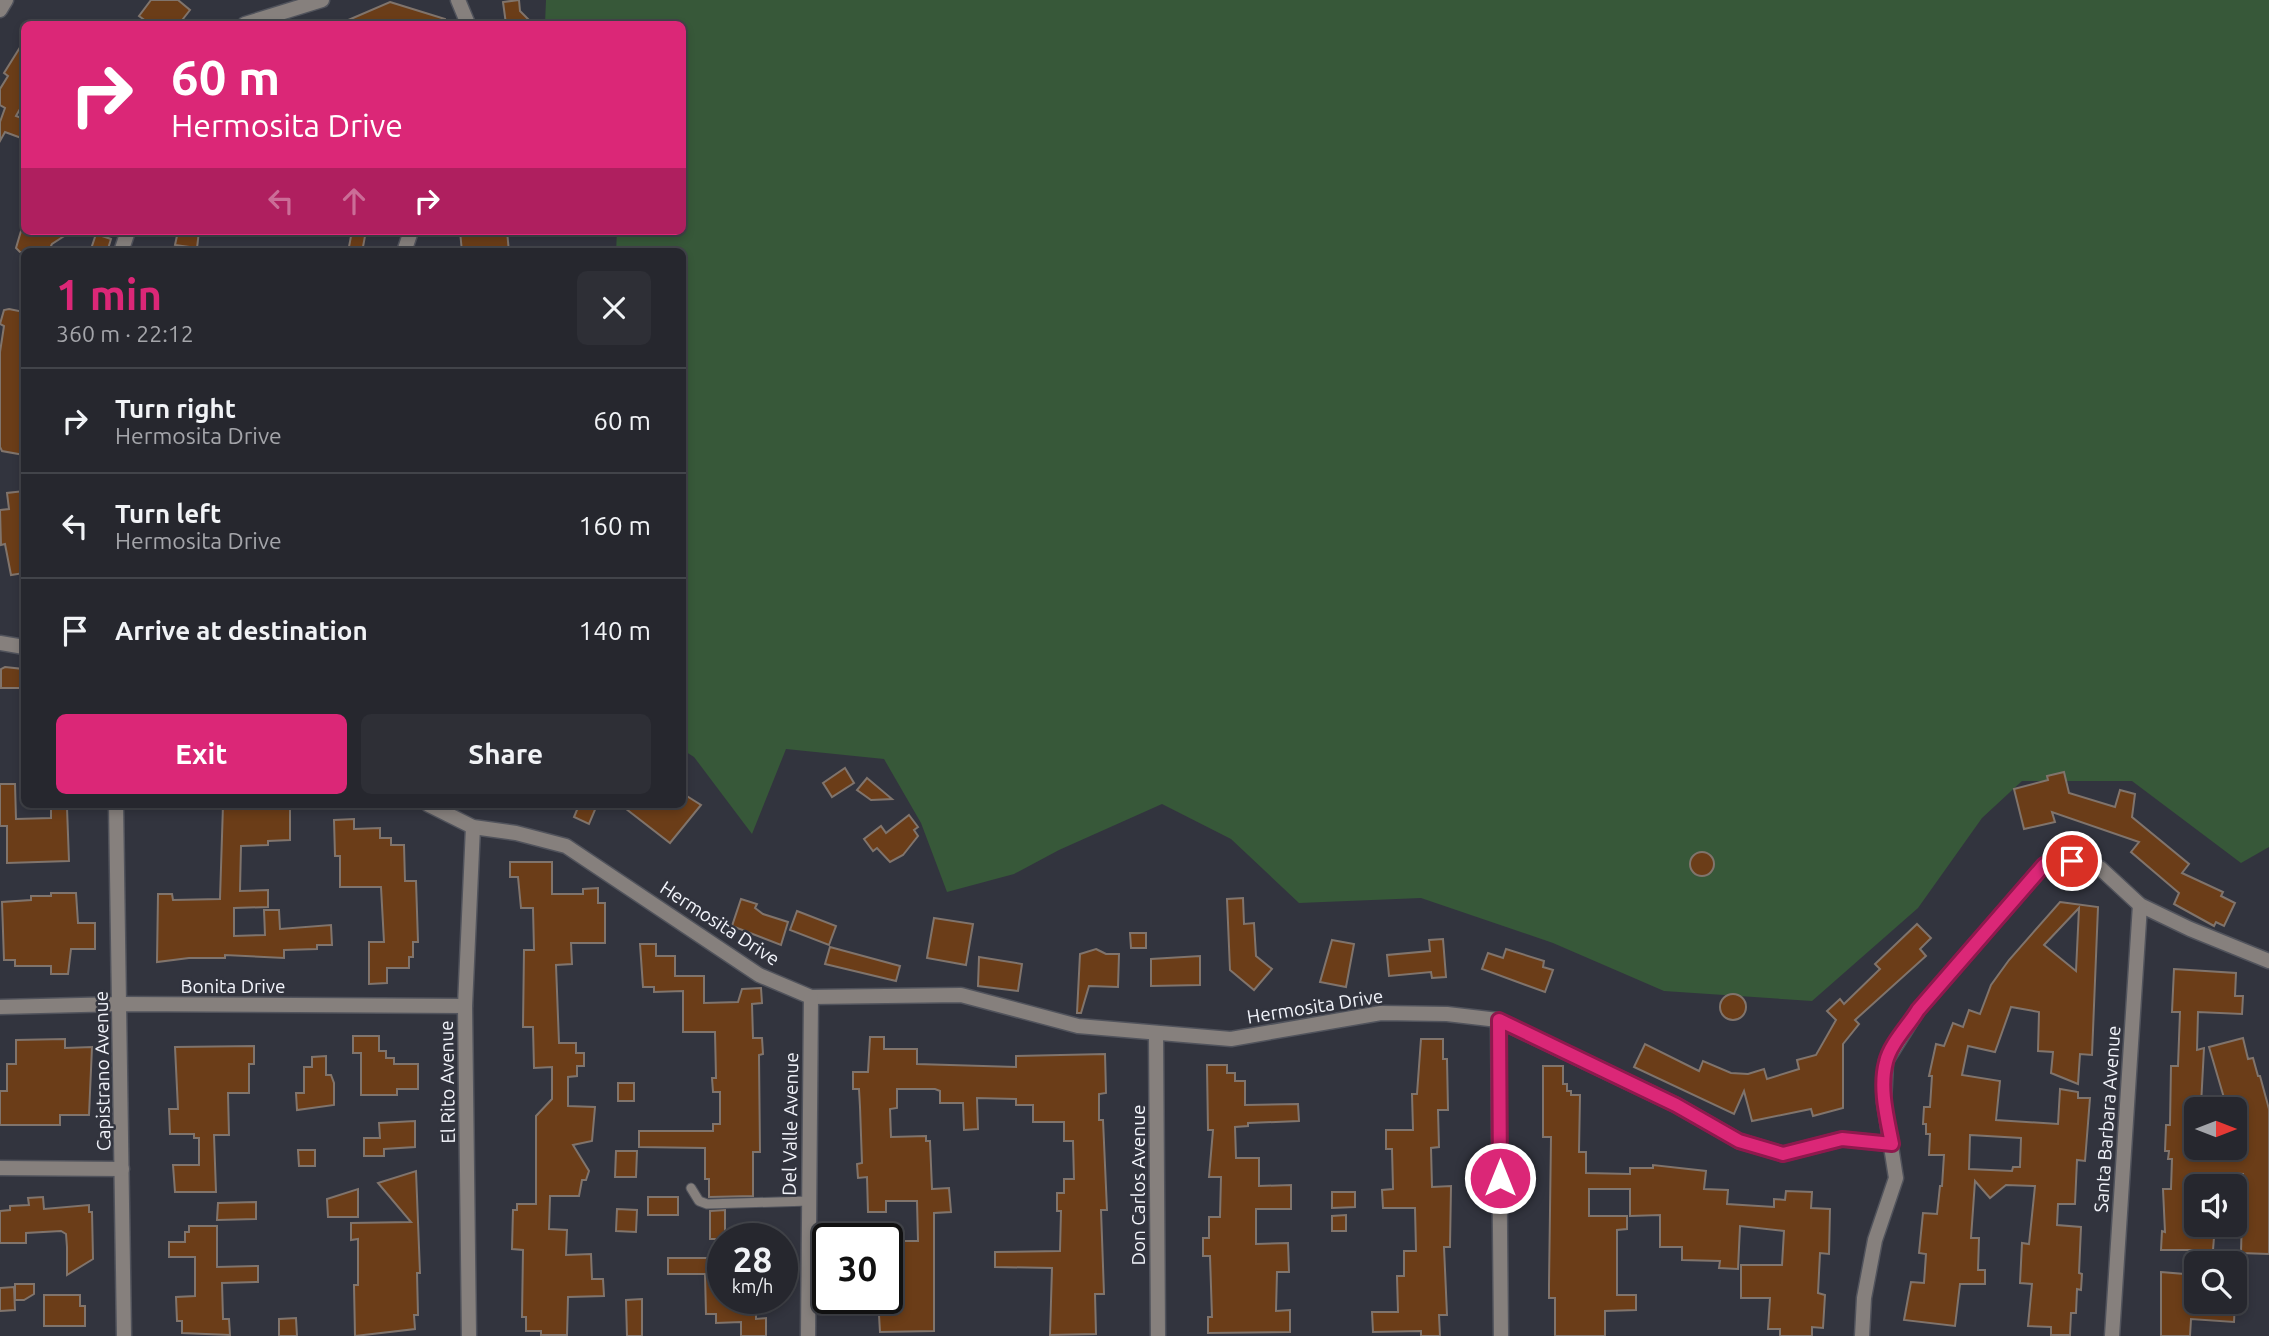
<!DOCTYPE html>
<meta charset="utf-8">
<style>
body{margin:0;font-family:Ubuntu,sans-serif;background:#2e2f36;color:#f1f3f6;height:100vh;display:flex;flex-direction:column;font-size:26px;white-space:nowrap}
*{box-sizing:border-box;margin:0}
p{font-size:23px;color:#a4a5aa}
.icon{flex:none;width:38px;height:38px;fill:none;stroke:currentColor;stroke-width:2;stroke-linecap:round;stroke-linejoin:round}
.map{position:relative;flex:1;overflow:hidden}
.details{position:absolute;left:21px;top:248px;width:665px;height:560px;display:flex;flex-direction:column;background:#26272e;border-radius:10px;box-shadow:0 4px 10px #0003,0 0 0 2px #42444a}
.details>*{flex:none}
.guide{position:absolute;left:21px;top:21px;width:665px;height:214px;border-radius:10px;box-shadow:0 4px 10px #0003,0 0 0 2px #42444a;background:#db2777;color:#fff;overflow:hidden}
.needle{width:46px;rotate:90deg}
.controls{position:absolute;left:2184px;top:1097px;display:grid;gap:14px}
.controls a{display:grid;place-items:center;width:63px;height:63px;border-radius:10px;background:#26272e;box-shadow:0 4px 10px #0003,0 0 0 2px #42444a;font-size:35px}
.speed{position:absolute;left:707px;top:1223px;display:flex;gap:14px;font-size:35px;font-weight:700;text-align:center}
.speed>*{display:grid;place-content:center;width:91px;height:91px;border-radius:50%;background:#26272e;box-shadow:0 4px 10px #0003,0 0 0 2px #42444a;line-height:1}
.speed small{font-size:18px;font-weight:400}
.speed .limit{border:4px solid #111;border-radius:10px;background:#fff;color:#111}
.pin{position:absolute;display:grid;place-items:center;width:60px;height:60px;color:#fff;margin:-30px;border:4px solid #fff;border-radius:50%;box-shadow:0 2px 7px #0007}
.me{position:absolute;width:77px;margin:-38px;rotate:0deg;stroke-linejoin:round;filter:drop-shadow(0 0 5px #0008)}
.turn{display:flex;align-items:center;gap:24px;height:147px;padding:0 35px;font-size:32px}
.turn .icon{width:91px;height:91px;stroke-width:2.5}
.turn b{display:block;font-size:49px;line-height:60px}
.lanes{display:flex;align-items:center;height:66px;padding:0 35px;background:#0003;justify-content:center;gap:35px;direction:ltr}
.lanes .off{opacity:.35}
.round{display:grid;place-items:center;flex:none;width:74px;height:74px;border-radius:10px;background:#2e2f36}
.head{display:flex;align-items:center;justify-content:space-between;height:119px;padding:0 35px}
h1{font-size:42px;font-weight:700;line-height:52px;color:#db2777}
.action{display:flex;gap:14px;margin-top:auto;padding:14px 35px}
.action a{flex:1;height:80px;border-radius:10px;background:#db2777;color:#fff;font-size:28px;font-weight:700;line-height:80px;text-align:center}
.action a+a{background:#2e2f36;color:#f1f3f6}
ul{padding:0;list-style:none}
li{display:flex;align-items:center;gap:21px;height:105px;padding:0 35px;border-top:2px solid #42444a}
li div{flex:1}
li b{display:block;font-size:26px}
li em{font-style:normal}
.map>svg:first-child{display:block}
.green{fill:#375839}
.building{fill:#6b3d18;stroke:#80746c;stroke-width:2;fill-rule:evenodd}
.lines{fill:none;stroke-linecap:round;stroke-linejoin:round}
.lane-casing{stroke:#51535c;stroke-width:11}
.street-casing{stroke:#51535c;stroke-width:17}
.lane{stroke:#86807d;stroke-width:9}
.street{stroke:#86807d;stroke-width:14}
.route-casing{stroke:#8e194d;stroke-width:18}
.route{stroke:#db2777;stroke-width:12}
.labels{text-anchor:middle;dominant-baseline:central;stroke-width:5;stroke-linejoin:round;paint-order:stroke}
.street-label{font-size:19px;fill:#f1f3fa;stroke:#32343e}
</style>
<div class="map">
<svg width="2269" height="1336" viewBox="0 0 2269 1336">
<rect width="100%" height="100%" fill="#32343e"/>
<path class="green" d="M546,0H2269V847L2241,863L2132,781H2022L1982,818L1918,908L1812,1001L1664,991L1553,943L1421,898L1299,903L1231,839L1162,804L1059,850L1014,874L947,892L921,823L884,759L786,749L752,834L694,757L683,750L682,252H616L617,231H682V24H545Z"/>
<g class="building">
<path d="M151,0H178L190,10L179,24H150L139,16Z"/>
<path d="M519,0L520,11L533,24H506L503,2Z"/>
<path d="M390,2L445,19V24H339Z"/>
<path d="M24,41V102L16,116L24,119V139L5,132L0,141V122L5,108L0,105V89L8,76L4,73Z"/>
<path d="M21,231H72L52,244L48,252H20L16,248Z"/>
<path d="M178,231H199L197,248L175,245Z"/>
<path d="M352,231H366L362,252H348Z"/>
<path d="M460,231H507L509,252H462Z"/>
<path d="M96,234L111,239L107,252L91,249Z"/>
<path d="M9,309L24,312L22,410L24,411V455L2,451L0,447V352L4,326L0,324L4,310Z"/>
<path d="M24,491V573L11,575L5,544L1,545L0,510L9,509L7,493Z"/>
<path d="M5,667L23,669V688H1V669Z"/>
<path d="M845,768L854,783L832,797L823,783Z"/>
<path d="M2064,772L2069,793L2115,807L2120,790L2135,794L2132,817L2189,864L2182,873L2223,892L2221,896L2235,903L2224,926L2216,922L2214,926L2174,904L2179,893L2131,852L2139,842L2052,812L2055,822L2024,829L2014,789L2048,780L2047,776Z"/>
<path d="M867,778L892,799L871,800L857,790Z"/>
<path d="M0,784H15L16,819L51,818V808H67L69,861L7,863V826H0Z"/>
<path d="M682,793L701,805L670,843L621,805H682Z"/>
<path d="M223,805H290V840L268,841V845L241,846L240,891L268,890V907L234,908V936L265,935L264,910H279L280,929L331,925L332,945H317V949L284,950V958L225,955V958H189L157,962L158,894H172L173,900L220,899Z"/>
<path d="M579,805H597L589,824L574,817Z"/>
<path d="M909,815L918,827L914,830L918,836L903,855L890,862L877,848L873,851L864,839L881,826L886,833Z"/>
<path d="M354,819V829L380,828V838H391V845H404L405,881H416L418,942H413V957H409V968H387V983L369,984V942H384L381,887H340V856H335L334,820Z"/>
<circle cx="1702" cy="864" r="12"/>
<path d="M510,862H552V894H583V889L598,888V903H605V943H571L572,964L556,965L559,1043H576V1053H584V1066H577V1076L568,1077V1106L595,1107L592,1141L573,1145L589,1171L586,1180H582L579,1196H550L549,1229L567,1230L566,1255L591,1254L592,1279H603L604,1296L568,1297L567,1335H541V1331H526V1317H522L523,1250L512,1249L513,1210H517V1204H536V1116L552,1099V1067L534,1068L533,1027H523L524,950H534L533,908H521L518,877H510Z"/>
<path d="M51,893H76L78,923H95V949H71L68,974H51V966H15V960H4L2,902L31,900V896H51Z"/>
<path d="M1243,898L1244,924L1254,923L1256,956L1272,969L1254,990L1230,970L1227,899Z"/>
<path d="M741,899L757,904L755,908L763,914L788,922L781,945L732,926Z"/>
<path d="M2060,902L2098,907L2092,1055L2080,1054L2078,1084L2051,1073L2053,1052L2038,1051L2039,1012L2011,1007L1995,1052L1968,1046L1962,1075L2000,1081L1996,1120L2058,1124L2060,1089L2078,1092V1098H2090L2085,1161L2077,1160L2075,1204H2058L2057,1225L2081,1227L2079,1273L2082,1274L2081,1290L2077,1289L2076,1313H2071L2070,1335H2051V1327L2028,1326L2032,1284L2020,1283L2022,1243L2029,1244L2035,1186L2006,1185L1990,1198L1975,1181L1971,1238H1979L1978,1270H1985V1284H1960L1955,1326L1904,1320L1911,1282L1924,1283L1926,1254L1919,1253L1923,1213L1937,1214L1940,1186H1942L1944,1155H1929L1930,1134H1926V1124H1923L1924,1107H1930L1932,1076H1929L1936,1044L1944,1046L1953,1023L1963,1027L1969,1010L1980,1014L1991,985L2009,960ZM2079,908L2076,971L2044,945ZM1970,1135L2021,1138L2020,1167H2013L2012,1171L1969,1169Z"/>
<path d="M797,911L836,926L829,945L790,930Z"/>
<path d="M934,918L973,924L966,965L927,958Z"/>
<path d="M1917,924L1931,938L1920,949L1926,956L1855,1020L1859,1024L1843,1044V1108L1813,1116L1811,1109L1752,1121L1744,1091L1734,1114L1634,1067L1645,1044L1699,1071L1703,1061L1731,1073L1748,1074L1764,1069L1767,1079L1799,1069L1797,1060L1816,1055L1836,1020L1827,1011L1840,999L1844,1004L1880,969L1875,964Z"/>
<path d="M1130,933H1146V948H1131Z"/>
<path d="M1443,939L1446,977L1432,978L1431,972L1389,976L1387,955L1430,951L1429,940Z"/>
<path d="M1332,940L1354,944L1346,987L1320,982Z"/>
<path d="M640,944H656V956H675V976H704V1003L738,1002L742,989L761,988L762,1003L752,1004L753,1038H762L763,1054L759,1055L760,1152H753V1196L709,1197V1179H705V1148L639,1147V1131H713V1124H720V1092H713L712,1078H716L715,1032H683V991L654,992V987H643Z"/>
<path d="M830,947L900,966L896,981L825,964Z"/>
<path d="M1096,949L1106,954H1119L1118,987L1089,986L1081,1013H1077L1080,954Z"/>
<path d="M1506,949L1544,961L1543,967L1553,970L1545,992L1482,969L1488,953L1503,958Z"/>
<path d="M1200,956V985L1151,986V959Z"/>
<path d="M979,957L1022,964L1018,991L978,986Z"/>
<path d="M2174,969L2236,973L2235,996H2243L2242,1014L2198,1012L2197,1050L2204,1048L2201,1105L2196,1104L2197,1156L2242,1157L2235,1110L2227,1108L2209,1047L2243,1038L2248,1059L2253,1058L2258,1076H2260L2269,1109V1254L2241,1253L2243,1174L2226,1173L2205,1175V1186H2196V1225H2215L2213,1250H2161L2162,1231L2165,1232L2163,1189H2171L2172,1159H2168L2169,1151H2165L2166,1125H2170L2171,1066H2178L2180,1012H2172Z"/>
<circle cx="1733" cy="1007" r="13"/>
<path d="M353,1036H379V1051H386V1058H394V1064H418V1089H397V1095H361V1053H353Z"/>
<path d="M870,1037H884V1049H917V1064L1016,1067V1056L1105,1054L1106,1093L1099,1094V1120H1103L1107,1210H1101L1104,1294H1095L1096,1334L1050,1335L1052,1268L995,1267V1252L1060,1251L1061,1211H1057V1193H1064V1179H1074L1073,1141H1064V1122H1033V1105H1016V1099L977,1098L978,1129L964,1130L963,1103H940V1091L935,1089H897V1108L890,1109L891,1137L926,1136V1141H930L932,1189L949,1188L951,1212L934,1213V1331L880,1332L878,1298H887V1241H918L917,1201H886V1212H868L867,1177L858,1178L857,1164L862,1163L860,1107L859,1089H853V1072H868Z"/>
<path d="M65,1039V1048L92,1047L89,1115H60V1125H0V1091H7V1064H16V1040Z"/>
<path d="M1421,1039H1443V1059H1447L1448,1110H1438L1439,1147L1431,1148L1432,1187L1451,1186L1450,1247H1444L1447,1315H1439L1440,1336H1421V1331L1373,1332L1372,1312H1398L1397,1276H1404V1251H1416L1415,1208H1383L1382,1190L1393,1189L1392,1149H1386V1130H1413L1412,1094H1417Z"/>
<path d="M254,1046V1064H249V1093H228L229,1135H214L216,1192H175L173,1165H199V1138H194V1134H170L169,1109H178L175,1047Z"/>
<path d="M326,1056V1075H331L334,1083V1105L297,1110L296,1093H304V1067H312V1057Z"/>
<path d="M1207,1065H1227V1073H1235V1081H1245V1105L1298,1104L1299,1121L1248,1123V1126L1235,1127L1236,1158H1259V1186L1291,1185V1209H1256V1244L1288,1243L1289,1272H1277L1276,1311L1290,1310V1332L1208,1333V1317H1212L1210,1256H1203V1238H1209V1217H1220L1221,1177H1209L1213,1130H1208Z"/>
<path d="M1543,1066H1563V1084H1567V1091H1571V1095H1580L1579,1152H1586V1173L1630,1174V1168H1653V1165L1706,1171L1704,1189L1728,1190L1727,1204L1774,1207V1199L1785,1200L1786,1191L1812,1192L1811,1208L1830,1209L1829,1254L1820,1253L1818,1293L1825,1295L1823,1328L1812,1327V1336H1780V1329H1768L1770,1298H1741V1265H1782L1784,1231L1740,1226L1738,1269L1719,1268L1720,1261L1682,1260V1247H1660V1215L1630,1216V1189H1589V1216H1627V1229L1617,1230V1295H1636V1310L1605,1311V1336H1555V1298H1549V1285L1551,1137H1543Z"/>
<rect x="618" y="1083" width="16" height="18"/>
<path d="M415,1121V1147L384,1149V1156H364V1138H380L379,1123Z"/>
<path d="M298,1150H315V1166H299Z"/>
<path d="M616,1151H637L636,1177H615Z"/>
<path d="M416,1171L420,1273H417L418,1315H414L415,1329L355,1336L354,1285H358V1239L351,1240V1223L411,1222L378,1183Z"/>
<path d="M358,1189V1217H328L327,1199Z"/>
<path d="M1332,1192H1355V1207L1332,1208Z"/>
<path d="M43,1197L44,1209L89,1205V1212H92L93,1259L67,1275V1247L66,1234L61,1231L26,1233V1243H0V1211L10,1210V1206L29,1205L28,1198Z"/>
<rect x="648" y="1197" width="30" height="18"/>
<path d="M256,1202V1219L217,1220L218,1203Z"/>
<path d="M617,1209L637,1210L636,1232L616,1231Z"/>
<path d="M725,1210V1239H710V1211Z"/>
<path d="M1346,1215V1231H1332V1216Z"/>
<path d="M189,1226H217V1267L258,1266V1282L222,1283L223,1319H229L230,1335L182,1333V1321H177L176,1297L195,1296V1257H169V1242H185V1232H189Z"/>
<path d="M668,1258H723V1298H756V1319L766,1318V1336H741V1322L716,1323V1314H706L705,1274H668Z"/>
<path d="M2161,1272L2196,1275V1302H2235L2234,1322L2191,1319L2190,1336H2161Z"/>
<path d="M15,1284H34V1294L24,1300H15Z"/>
<path d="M14,1287L15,1310L0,1311V1288Z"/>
<path d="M44,1295H80V1306H85V1326H44Z"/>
<path d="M642,1299V1336H627L626,1300Z"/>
<path d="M296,1318L297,1336H279V1319Z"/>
</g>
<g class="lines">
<g class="lane-casing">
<path id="lane" d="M691,1188L699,1201L707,1204L809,1201"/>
</g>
<g class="street-casing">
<g id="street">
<path d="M458,0L468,24"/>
<path d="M0,10L6,0"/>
<path d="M245,24L322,0"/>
<path d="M121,252L128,231"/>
<path d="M404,252L411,231"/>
<path d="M0,643L24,647"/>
<path d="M116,805L124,1336"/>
<path d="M429,805L473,827L516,833L566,846L759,975L811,997L961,995L1078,1026L1231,1039L1381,1013L1447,1014L1498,1020L1676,1105L1739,1141L1783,1154L1842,1139L1892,1144"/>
<path d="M0,1007L121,1004L465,1006"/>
<path d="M1498,1020L1501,1336"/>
<path d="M1156,1033L1158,1336"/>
<path d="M0,1168L122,1169"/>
<path d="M469,1336L465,1006L473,827"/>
<path d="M808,1336L811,997"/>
<path d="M1862,1336L1864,1298L1875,1240L1896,1178L1884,1102L1886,1061L1918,1010L2044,865L2072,861L2100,868L2140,905L2190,929L2269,961"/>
<path d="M2112,1336L2140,905"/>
</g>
</g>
<use href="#lane" class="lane"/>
<use href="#street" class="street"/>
</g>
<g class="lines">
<g class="route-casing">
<path id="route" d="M1500,1178L1499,1020L1676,1105L1739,1141L1783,1154L1842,1139L1892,1144C1887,1118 1879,1088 1886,1062C1890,1044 1909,1025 1918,1010L2044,865L2072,861"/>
</g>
<use href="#route" class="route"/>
</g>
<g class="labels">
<g class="street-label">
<text transform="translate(720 923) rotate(33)">Hermosita Drive</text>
<text x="233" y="986">Bonita Drive</text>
<text transform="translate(1315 1006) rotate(-9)">Hermosita Drive</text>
<text transform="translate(102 1071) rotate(-91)">Capistrano Avenue</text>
<text transform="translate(447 1082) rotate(-91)">El Rito Avenue</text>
<text transform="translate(2107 1119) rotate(-86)">Santa Barbara Avenue</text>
<text transform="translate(790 1124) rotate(-89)">Del Valle Avenue</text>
<text transform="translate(1138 1185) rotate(-90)">Don Carlos Avenue</text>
</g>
</g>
</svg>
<div class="controls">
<a><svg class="needle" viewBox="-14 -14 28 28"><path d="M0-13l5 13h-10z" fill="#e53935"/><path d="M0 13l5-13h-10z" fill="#a4a5aa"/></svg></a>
<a><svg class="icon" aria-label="sound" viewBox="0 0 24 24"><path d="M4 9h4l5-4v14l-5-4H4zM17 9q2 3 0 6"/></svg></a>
<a><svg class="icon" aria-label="search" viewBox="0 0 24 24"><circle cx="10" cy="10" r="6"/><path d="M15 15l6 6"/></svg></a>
</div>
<div class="speed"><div>28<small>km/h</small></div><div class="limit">30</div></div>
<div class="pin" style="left:2072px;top:861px;background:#d93025"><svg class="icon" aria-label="arrive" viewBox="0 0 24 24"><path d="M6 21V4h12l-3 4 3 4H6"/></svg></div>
<svg class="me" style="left:1500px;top:1178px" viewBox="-20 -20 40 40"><circle r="17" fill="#db2777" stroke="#fff" stroke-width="3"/><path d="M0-11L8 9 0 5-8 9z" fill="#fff"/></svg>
<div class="guide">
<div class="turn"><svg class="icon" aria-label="right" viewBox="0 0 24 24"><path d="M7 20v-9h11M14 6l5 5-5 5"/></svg><div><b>60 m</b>Hermosita Drive</div></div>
<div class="lanes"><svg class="icon off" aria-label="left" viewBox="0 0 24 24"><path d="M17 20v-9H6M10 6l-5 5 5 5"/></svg><svg class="icon off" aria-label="ahead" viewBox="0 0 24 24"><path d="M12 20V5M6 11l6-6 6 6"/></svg><svg class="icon" aria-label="right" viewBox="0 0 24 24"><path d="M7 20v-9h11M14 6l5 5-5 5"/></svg></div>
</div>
<section class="details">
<div class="head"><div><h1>1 min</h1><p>360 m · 22:12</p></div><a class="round"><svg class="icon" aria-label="close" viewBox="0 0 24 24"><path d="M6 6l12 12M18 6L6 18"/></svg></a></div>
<ul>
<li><svg class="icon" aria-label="right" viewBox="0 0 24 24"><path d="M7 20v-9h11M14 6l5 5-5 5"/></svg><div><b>Turn right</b><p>Hermosita Drive</p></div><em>60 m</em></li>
<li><svg class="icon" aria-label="left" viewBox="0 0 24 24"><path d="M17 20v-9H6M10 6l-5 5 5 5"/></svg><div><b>Turn left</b><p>Hermosita Drive</p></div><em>160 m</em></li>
<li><svg class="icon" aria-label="arrive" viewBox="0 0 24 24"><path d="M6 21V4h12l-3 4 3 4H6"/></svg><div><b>Arrive at destination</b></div><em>140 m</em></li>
</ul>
<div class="action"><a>Exit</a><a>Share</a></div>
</section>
</div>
